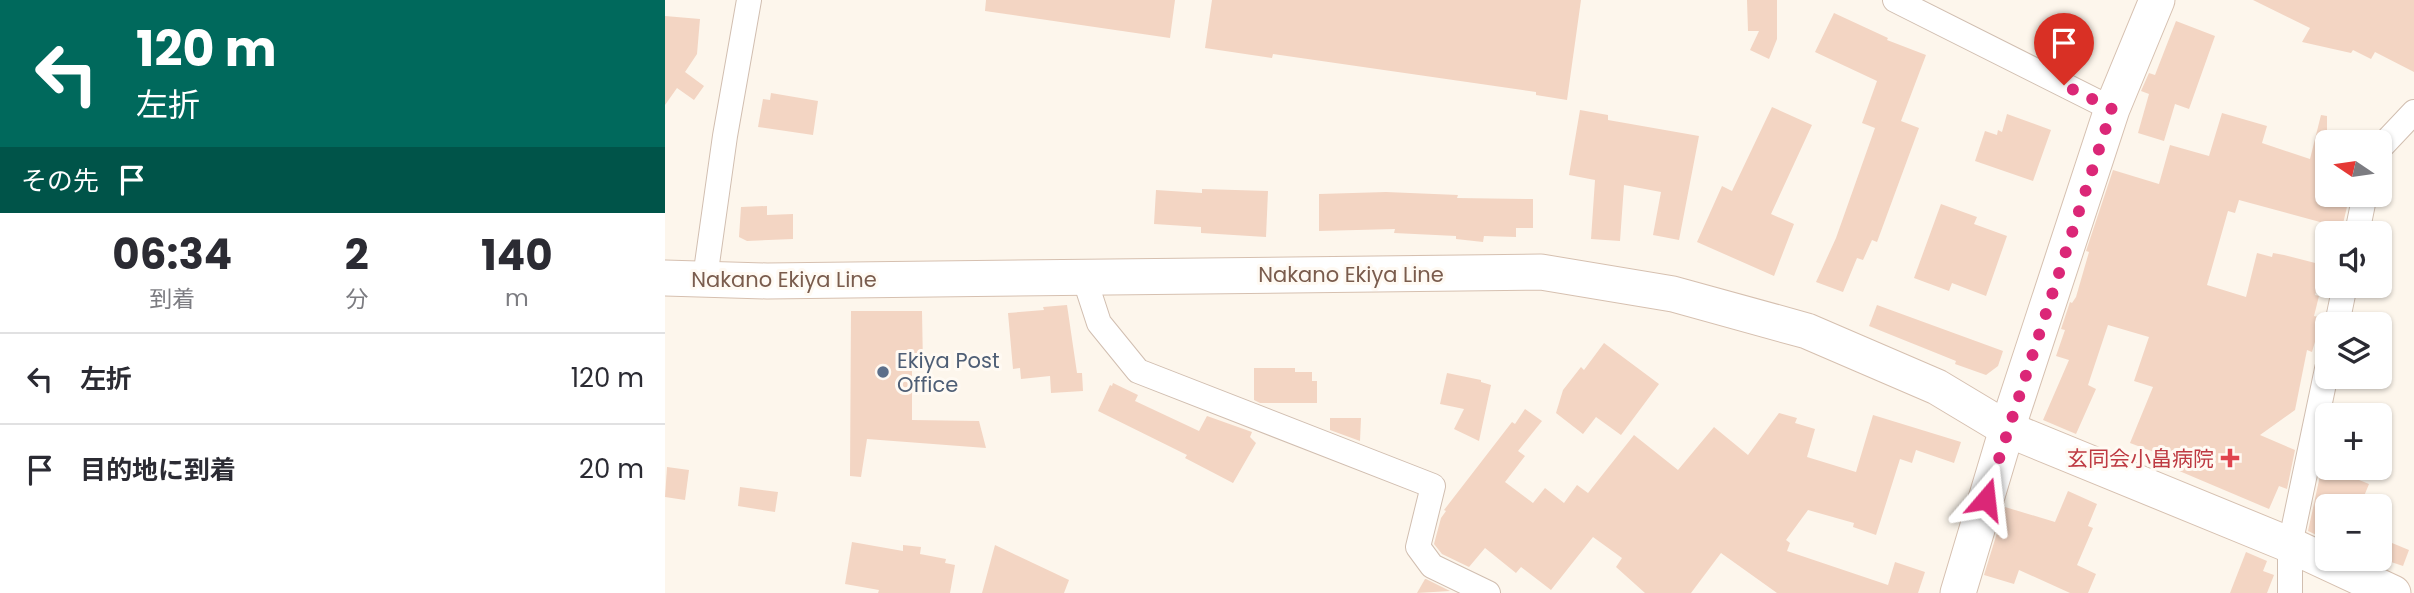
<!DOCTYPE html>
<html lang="ja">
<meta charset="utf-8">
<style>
body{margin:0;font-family:Poppins,"Noto Sans JP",sans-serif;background:#f7f7f7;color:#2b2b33;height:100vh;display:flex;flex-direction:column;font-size:26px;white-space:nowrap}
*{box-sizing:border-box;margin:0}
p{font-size:23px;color:#7c7c81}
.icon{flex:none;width:38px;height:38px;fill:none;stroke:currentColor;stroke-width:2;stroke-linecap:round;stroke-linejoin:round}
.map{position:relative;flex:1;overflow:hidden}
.side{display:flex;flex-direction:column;background:#fff;width:665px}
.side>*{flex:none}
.banner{background:#00695c;color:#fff;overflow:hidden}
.needle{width:46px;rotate:283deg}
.tools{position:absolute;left:1650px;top:130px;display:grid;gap:14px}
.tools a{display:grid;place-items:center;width:77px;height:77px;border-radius:10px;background:#fff;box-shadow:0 2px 5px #0004;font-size:35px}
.pin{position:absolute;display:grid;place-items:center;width:60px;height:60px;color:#fff;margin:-72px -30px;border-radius:50% 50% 50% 0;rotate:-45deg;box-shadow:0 0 7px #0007}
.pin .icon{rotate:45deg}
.me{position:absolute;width:77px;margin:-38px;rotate:17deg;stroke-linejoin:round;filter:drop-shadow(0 0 5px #0008)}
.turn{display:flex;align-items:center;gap:24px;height:147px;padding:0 21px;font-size:32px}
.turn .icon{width:91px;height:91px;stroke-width:2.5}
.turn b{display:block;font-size:49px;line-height:60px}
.then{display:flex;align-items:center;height:66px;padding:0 21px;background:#0003;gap:14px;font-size:26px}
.eta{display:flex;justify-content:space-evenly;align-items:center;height:119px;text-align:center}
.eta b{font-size:42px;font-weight:700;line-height:49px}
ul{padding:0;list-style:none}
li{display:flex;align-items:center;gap:21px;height:91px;padding:0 21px;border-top:2px solid #e1e1e2}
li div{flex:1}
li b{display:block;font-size:26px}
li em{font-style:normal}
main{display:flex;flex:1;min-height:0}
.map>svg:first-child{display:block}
.building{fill:#f3d5c3}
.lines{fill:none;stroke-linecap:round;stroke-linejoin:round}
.minor-casing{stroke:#d1beb0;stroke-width:26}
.secondary-casing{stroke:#d6c0b0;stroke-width:37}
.minor{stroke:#fff;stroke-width:24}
.secondary{stroke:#fff;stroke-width:35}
.route{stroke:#db2777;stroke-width:12;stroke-dasharray:0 21.6}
.service-dot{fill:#5c6f8a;stroke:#fffaf3;stroke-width:2.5}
.health-dot{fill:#e0444e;stroke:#fffaf3;stroke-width:2.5}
.labels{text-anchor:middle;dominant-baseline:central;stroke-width:6;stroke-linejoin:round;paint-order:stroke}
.street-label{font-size:21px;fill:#7a5c4d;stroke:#fffaf3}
.service-label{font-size:21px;fill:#4e5e75;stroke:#fffaf3;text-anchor:start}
.health-label{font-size:21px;fill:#be3a42;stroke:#fffaf3;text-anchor:end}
</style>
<main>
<section class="side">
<div class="banner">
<div class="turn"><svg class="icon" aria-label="left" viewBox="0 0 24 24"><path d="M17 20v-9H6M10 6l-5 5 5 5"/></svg><div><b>120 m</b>左折</div></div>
<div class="then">その先<svg class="icon" aria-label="arrive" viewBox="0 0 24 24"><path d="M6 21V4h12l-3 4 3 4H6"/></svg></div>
</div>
<div class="eta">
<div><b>06:34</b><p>到着</p></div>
<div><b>2</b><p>分</p></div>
<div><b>140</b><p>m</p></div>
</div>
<ul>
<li><svg class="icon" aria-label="left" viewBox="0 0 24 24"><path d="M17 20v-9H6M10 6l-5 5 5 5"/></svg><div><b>左折</b></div><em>120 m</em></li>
<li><svg class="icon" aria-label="arrive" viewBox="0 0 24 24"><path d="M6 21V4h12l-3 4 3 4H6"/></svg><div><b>目的地に到着</b></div><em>20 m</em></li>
</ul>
</section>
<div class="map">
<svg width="1749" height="593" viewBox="0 0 1749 593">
<rect width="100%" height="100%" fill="#fdf6ec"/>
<g class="building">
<path d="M321,0H510L505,38L320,11Z"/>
<path d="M547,0H916L902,100L871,95V92L608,54L607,58L540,48Z"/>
<path d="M1082,0H1112V39L1104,59L1085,50L1094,31H1083Z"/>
<path d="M1588,0H1749V72L1710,52L1706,59L1688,50L1686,53L1637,42L1645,28Z"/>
<path d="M1169,13L1223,38L1222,40L1261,55L1236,121L1254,128L1212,242L1207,240L1198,260L1192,258L1178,292L1151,282L1171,238L1210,128L1197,123L1212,81L1150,52Z"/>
<path d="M0,16L35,19L32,54L20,72L39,86L29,100L12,88L0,105Z"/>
<path d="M1511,21L1550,36L1524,109L1510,104L1499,141L1473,133L1484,94L1476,91L1484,73L1490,75Z"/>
<path d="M106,93L153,101L148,135L93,127L98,99L105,100Z"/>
<path d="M1107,107L1147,125L1106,214L1129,224L1109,276L1032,242L1057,186L1067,191Z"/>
<path d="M915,110L943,115V120L1034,136L1014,240L988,235L996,192L959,185L955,241L926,239L930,180L904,175Z"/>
<path d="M1557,113L1602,126L1597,143L1645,159L1656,115L1662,116V194H1685L1677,228L1574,200L1570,213L1563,211L1542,285L1581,297L1592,253L1607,257L1608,253L1619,255L1658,265L1650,295L1654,296L1649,316L1657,318L1647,352L1642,350L1630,410L1595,435L1630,450L1622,489L1614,486L1604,509L1486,459L1489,452L1465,443L1488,387L1469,381L1484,337L1443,325L1423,385L1431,389L1411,434L1378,420L1404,360L1391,356L1400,330L1396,329L1405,302L1407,303L1411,297L1424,252L1421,251L1448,170L1494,184L1505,145L1544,156Z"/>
<path d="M1342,114L1386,130L1368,181L1310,161L1320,131L1332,135L1333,130L1337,132Z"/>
<path d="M537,189L603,191L601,237L536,233V227L489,224L491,190L537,193Z"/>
<path d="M721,192L793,195L792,198L868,199V228H851V237L819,236L818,242L791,239V236L729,233L730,229L654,231V194Z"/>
<path d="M1276,204L1312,217L1309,224L1342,236L1321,296L1287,283L1284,291L1249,278Z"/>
<path d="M102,206V215L128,214V239L82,241L74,237L76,207Z"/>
<path d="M402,305L412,373H417L418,391L386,393L385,376L356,379L355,368L348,369L343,313L379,310L378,307Z"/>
<path d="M1212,305L1338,351L1333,366L1321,375L1290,364L1291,361L1204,326Z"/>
<path d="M186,311H257L258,367H247V420L314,421L321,448L202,439L196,477L185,476Z"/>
<path d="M939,343L994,384L956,435L931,417L918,434L891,413L898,390L916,367L919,370Z"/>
<path d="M589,368H630V372H647V381H652V403H595L589,400Z"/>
<path d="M782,373L816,380V382L826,385L814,441L789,429L799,409L775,404Z"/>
<path d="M448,383L473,395L470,401L534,431L542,416L587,432L585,437L591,443L568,483L520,458L522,455L433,411L445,385L447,386Z"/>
<path d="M860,409L877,421L853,451L860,456L840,482L868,503L880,488L899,503L912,485L923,493L969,435L1013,470L1049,427L1083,455L1114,413L1132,418L1130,423L1150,429L1142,457L1191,472L1208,415L1296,442L1289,463L1251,450L1247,463L1235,459L1211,535L1188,527L1189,523L1143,510L1121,540L1125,543L1122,551L1223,585L1230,562L1260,572L1253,593H1112L1056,553L1026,593H980L951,567L957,558L928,537L886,590L856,567L851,573L820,548L804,567L777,554L769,544L776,518L781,511L779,510L847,422L850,424Z"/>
<path d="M665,418H696L695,441L665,430Z"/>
<path d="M1658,462L1662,464V467L1704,484L1695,506H1662V540L1643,531Z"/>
<path d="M2,467L24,470L20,500L0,497Z"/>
<path d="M75,487L113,492L110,512L73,506Z"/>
<path d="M1403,491L1432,504L1423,526L1428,528L1412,565L1431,574L1423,593H1405L1354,570L1349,584L1319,575L1340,507L1390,522Z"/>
<path d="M187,542L238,551V545L256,547L255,554L281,559L280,563L290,565L285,593H213L214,590L180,584Z"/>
<path d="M1727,543L1744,550L1738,566L1720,560Z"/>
<path d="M330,545L404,580L399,593H317Z"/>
<path d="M1581,552L1602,561L1598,571L1609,575L1602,593H1565Z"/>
<path d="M760,579H761L785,591L752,593Z"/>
</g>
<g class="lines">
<g class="minor-casing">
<g id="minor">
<path d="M1230,0L1447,109"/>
<path d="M1715,148L1749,112"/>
<path d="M1692,233L1700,194"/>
<path d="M419,277L434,323L473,371L768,486L753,547L767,566L823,593"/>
<path d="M40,278L60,136L84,0"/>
<path d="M1672,324L1680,285"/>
<path d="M1625,593V545L1662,369"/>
</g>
</g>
<g class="secondary-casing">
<g id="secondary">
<path d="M0,278L102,281L876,272L1008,294L1142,331L1272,387L1342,429L1625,545L1728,593"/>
<path d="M1293,593L1342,429L1447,109L1492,0"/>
</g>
</g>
<use href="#minor" class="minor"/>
<use href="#secondary" class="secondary"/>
</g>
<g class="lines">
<path class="route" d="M1321,499L1447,109L1399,85"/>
</g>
<circle class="service-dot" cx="218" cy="372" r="7"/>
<path class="health-dot" d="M1561.5 447.5h7v7h7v7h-7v7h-7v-7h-7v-7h7z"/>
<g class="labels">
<g class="street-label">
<text x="686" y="274">Nakano Ekiya Line</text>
<text x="119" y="279">Nakano Ekiya Line</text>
</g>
<g class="service-label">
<text x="232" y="360">Ekiya Post<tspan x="232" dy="24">Office</tspan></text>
</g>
<g class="health-label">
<text x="1549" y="458">玄同会小畠病院</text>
</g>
</g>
</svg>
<div class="tools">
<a><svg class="needle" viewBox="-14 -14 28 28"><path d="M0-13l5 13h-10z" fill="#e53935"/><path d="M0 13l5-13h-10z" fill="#7c7c81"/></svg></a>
<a><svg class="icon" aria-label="sound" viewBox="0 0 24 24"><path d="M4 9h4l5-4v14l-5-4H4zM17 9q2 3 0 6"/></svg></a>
<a><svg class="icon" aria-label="layers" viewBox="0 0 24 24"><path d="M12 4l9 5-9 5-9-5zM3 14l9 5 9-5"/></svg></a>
<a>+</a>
<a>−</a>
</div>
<div class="pin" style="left:1399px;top:85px;background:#d93025"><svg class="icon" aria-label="arrive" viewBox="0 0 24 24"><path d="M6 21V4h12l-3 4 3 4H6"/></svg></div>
<svg class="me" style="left:1321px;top:499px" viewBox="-20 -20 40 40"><path d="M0-17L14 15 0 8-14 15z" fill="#db2777" stroke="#fff" stroke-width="4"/></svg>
</div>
</main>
